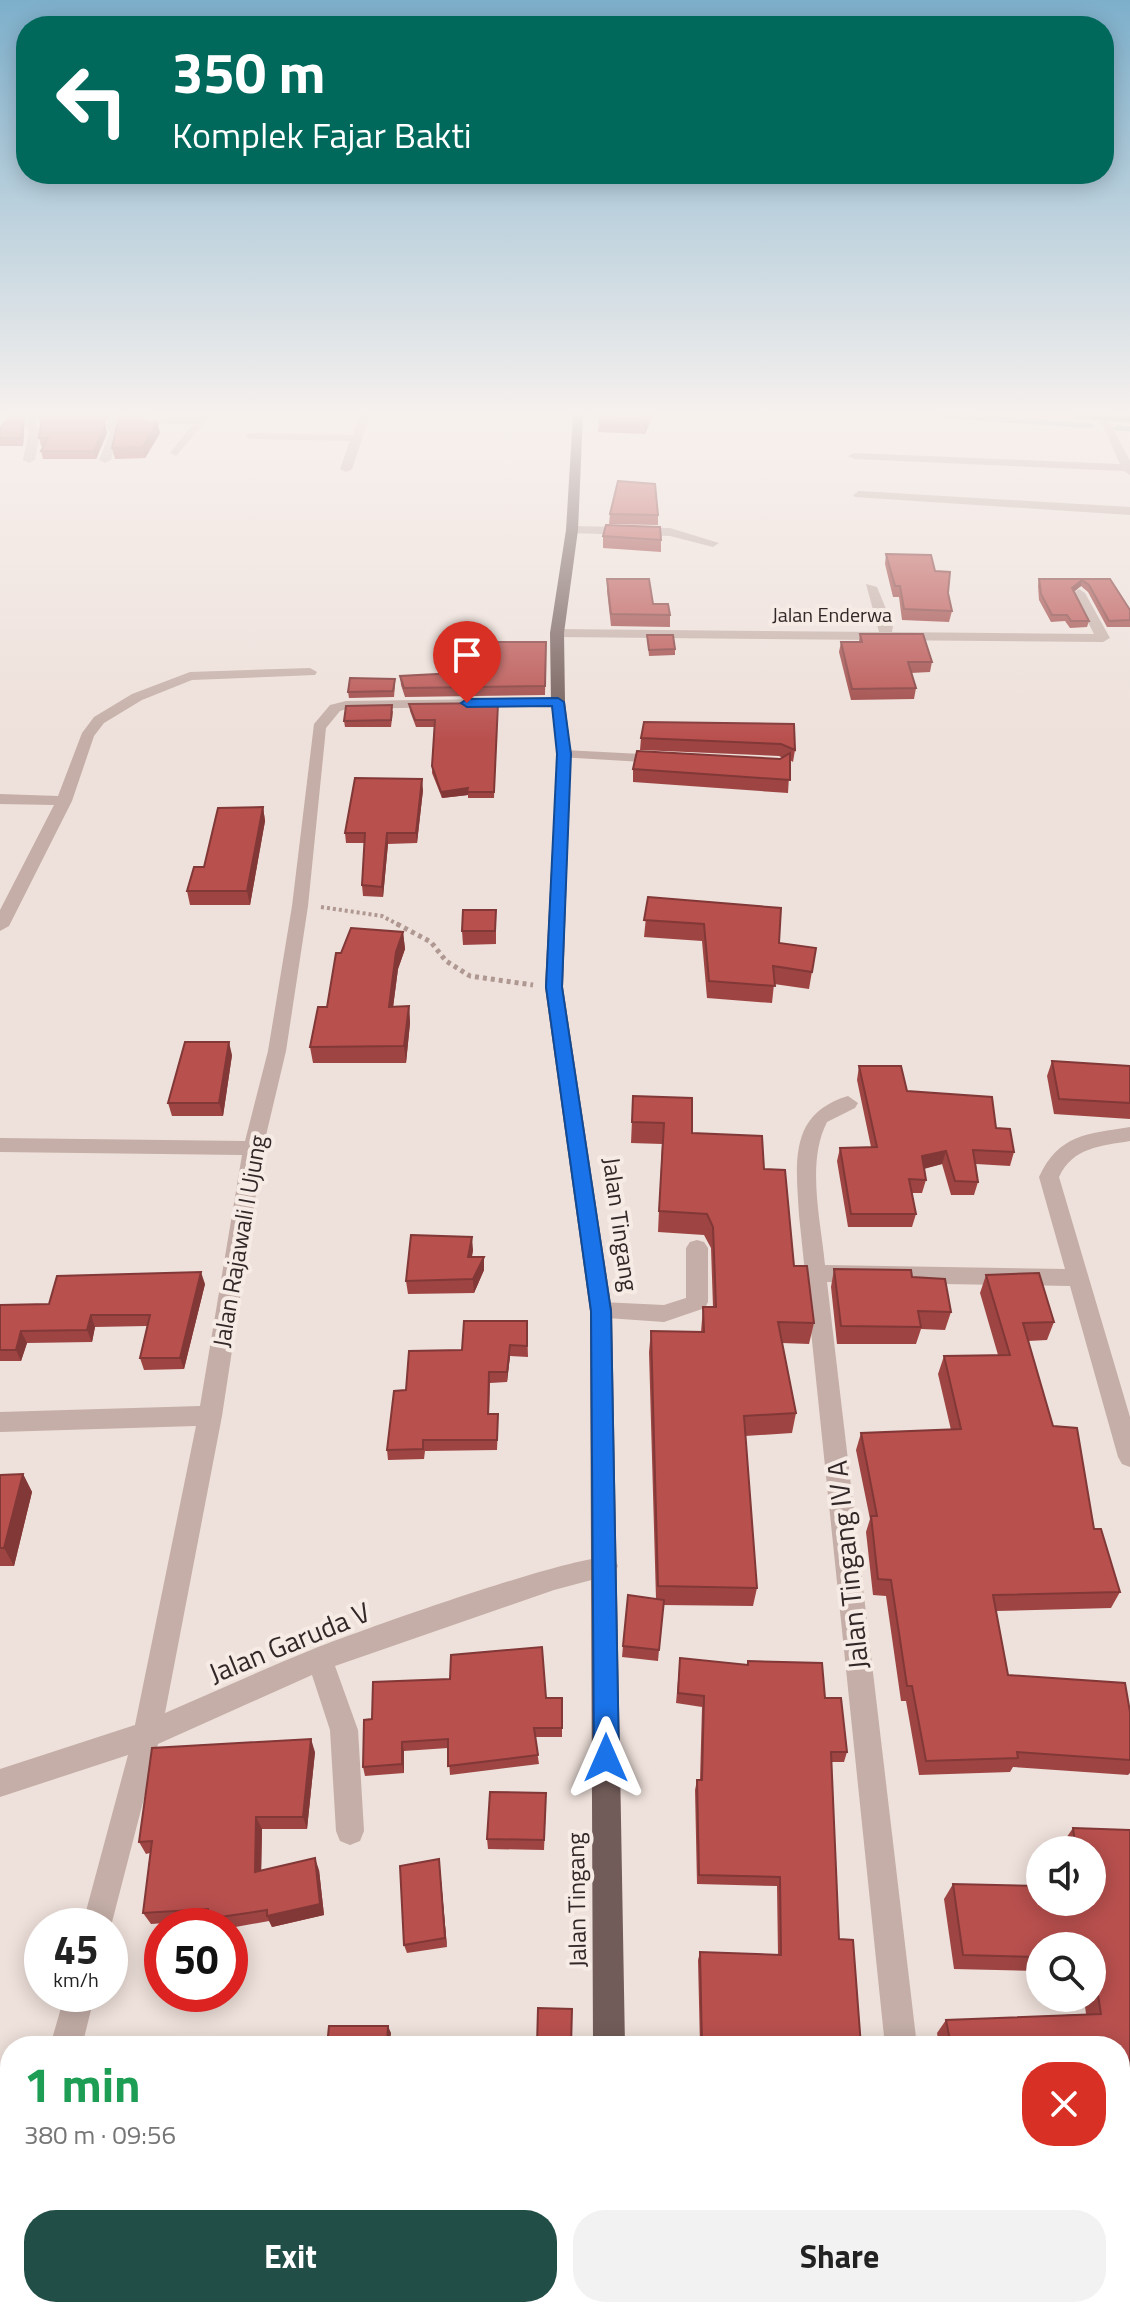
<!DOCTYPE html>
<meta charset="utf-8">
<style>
body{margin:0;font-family:"Titillium Web",sans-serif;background:#f2f2f2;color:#222;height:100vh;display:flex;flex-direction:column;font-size:30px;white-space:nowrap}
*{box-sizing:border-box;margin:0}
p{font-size:26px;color:#767676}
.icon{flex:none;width:44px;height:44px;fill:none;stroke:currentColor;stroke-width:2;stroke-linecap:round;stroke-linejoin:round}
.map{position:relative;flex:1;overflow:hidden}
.panel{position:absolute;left:0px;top:2036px;width:1130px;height:282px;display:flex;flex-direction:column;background:#fff;border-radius:32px 32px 0 0;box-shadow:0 4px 20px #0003}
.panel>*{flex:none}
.guide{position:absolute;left:16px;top:16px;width:1098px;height:168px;border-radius:32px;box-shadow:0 4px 20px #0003;background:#00695c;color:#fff;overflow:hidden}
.buttons{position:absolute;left:1026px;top:1836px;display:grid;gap:16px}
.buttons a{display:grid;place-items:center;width:80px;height:80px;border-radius:50%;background:#fff;box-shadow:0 4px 20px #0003;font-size:40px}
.speed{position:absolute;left:24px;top:1908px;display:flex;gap:16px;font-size:40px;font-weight:700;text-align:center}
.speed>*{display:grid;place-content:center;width:104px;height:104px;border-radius:50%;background:#fff;box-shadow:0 4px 20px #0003;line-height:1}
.speed small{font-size:20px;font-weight:400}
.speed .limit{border:12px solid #d22;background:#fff;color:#111}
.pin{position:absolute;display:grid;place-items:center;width:68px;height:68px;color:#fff;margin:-82px -34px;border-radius:50% 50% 50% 0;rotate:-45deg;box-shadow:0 0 8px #0007}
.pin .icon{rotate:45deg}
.me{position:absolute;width:88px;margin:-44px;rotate:0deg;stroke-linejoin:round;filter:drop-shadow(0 0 6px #0008)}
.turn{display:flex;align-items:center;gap:28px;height:168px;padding:0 24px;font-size:36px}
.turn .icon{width:104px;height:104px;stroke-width:2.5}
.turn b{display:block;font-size:56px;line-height:68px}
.round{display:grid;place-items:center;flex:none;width:84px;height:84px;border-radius:32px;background:#f2f2f2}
.summary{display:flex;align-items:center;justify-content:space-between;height:136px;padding:0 24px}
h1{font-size:48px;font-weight:700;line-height:60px;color:#1e9e55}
.cta{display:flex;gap:16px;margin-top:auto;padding:16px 24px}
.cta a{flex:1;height:92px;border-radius:32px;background:#214e47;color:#fff;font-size:32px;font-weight:700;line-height:92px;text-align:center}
.cta a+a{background:#f2f2f2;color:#222}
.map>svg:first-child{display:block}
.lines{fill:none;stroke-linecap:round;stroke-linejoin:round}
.stream{stroke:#7ca7a0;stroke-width:5}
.path-far1{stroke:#b09892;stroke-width:4;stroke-dasharray:3 3;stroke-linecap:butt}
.path{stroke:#b09892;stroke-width:5;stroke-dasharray:4 4;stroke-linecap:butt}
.minor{fill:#c4aea7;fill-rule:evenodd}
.major{fill:#725c59;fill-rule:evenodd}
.wall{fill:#9e4543}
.shaded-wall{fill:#813837}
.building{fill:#b8504e;stroke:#813837;stroke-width:2}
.route{fill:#1a73e8;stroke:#114b97;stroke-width:2}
.labels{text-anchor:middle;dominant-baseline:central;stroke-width:8;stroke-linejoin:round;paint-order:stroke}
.far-street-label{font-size:20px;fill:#322827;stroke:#f6ebe5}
.street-label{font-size:24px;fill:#322827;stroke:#f6ebe5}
.near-street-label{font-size:28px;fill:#322827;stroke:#f6ebe5}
</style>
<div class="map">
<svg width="1130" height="2317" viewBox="0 0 1130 2317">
<rect width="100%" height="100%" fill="#eee0da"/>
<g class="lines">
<g class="stream">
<path d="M939,415L1091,426"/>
<path d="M1117,428L1130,429"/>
</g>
<path class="path-far1" d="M321,907L382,916L401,926"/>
<path class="path" d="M397,924L431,942L446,961L470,976L533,985"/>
<g class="minor">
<path d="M28,415H38L35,425L40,431L35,460L29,463L23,460L29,431L25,425Z"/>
<path d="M112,415H122L120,419L211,415L176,456L170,453L193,424L117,425L120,433L111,460L105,463L99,460L110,433L106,426Z"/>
<path d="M360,415H370L352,469L346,472L340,469L350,441L250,439L245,436L250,433L353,435Z"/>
<path d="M1098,415L1107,417L1130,461V475L1124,471L854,459L848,456L854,453L1120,464Z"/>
<path d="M859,491L1130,507V515L855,497L853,495Z"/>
<path d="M572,526L670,528L719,543L713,547L670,536L568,533L566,530Z"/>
<path d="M866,584L877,587L893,626L892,632L1094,634L1073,593L1079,589L1085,593L1110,638L1103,642L557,637L550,633L557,629L879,632Z"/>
<path d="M310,668L317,672L315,675L192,680L142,700L104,723L94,736L72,801L9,926L0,931V910L54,805L0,804V794L58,796L82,733L94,717L132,694L190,672Z"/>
<path d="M558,698L563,699V705L346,709L340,711L326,728L308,906L286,1051L263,1148L222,1416L165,1713C213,1692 262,1670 311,1650C350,1634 589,1548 614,1558L618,1566L614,1574L554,1590L335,1666L358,1730L364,1831L360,1841L350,1845L340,1841L336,1831L330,1730L312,1675L158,1744L110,1930V1926H82L128,1755L0,1797V1769L135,1725L196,1426L0,1432V1412L200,1406L242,1155L0,1152V1138L245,1141L268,1051L292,906L314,724L330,705L346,701Z"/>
<path d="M564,750L660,755L667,759L660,763L559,757V751Z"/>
<path d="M848,1096L858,1103L855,1108L827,1122C806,1163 821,1221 825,1265L1065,1269L1039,1177C1059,1134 1087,1134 1130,1127V1141C1101,1146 1073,1147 1059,1177L1130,1417V1467L1122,1464L1118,1457L1070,1286L827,1282L917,2046H885L799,1215C796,1163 788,1114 848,1096Z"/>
<path d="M697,1240L704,1242L708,1248V1302L705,1308L664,1322L593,1317L590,1311L593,1305L601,1302L664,1305L686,1298V1248L690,1242Z"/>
<path d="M65,1994H95L82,2046H50Z"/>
<path d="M10,2249V2308H17L13,2317H0V2253Z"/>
<path d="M913,2308H947L948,2317H914Z"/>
</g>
<g class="major">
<path d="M573,415H583L578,530L564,633L565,702L571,754L563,987L612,1311L625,2046H593L590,1311L545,987L557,754L551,702L550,633L566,530Z"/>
<path d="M1071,415L1130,416V422L1076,418Z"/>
<rect x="595" y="2308" width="34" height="9"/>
</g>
</g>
<g class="wall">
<path d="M10,415H25L23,446H0V429Z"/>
<path d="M39,415H110L104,423L107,433L96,459H43L41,451L44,446H41L39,438L41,424Z"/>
<path d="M600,415H653L645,434L598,432Z"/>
<path d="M144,416L145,422H157L160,433L145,458L115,459L112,448Z"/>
<path d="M610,514L658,515V525L609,524Z"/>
<path d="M603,536L661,540V552L603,548Z"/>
<path d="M886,554L935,571L952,611L949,622L902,620L899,597H893L885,564Z"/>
<path d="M607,579L670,615V627L611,626L607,591Z"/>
<path d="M1039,579H1110L1130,610V627H1107L1088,592L1081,586L1074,592L1089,621L1087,627L1070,628L1065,621L1051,622L1039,600L1038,586Z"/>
<path d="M860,634L932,662L930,672L911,673L916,688L914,699L851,700L839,652L841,642H859Z"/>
<path d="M647,635L675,649V655L649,656Z"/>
<path d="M546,642L545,695L405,697L401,685L400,676L475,672Z"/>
<path d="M395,685L394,697L349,698L348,692Z"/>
<path d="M498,703L494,798H468V795L442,798L432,773L434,727H416L410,711L409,704Z"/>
<path d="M393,711L391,727H345L344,721Z"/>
<path d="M794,724L795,750L793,762L790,760L788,793L633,782V769L780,759L783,758L779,756L640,750L641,738Z"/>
<path d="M423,790L417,843L388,844L383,897L363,896L362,885L365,843H346L345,833Z"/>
<path d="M263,807L265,821L250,905H190L187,891L204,867Z"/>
<path d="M648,897L779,943L816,948L809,989L774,984L772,1003L707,998L702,941L644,937Z"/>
<path d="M496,910V944L463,945L462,931Z"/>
<path d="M403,932L405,949L398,969L393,1007L409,1006L410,1023L406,1063H313L310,1047L327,1007L341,953Z"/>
<path d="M232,1055L223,1116H172L168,1103Z"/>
<path d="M1052,1061L1130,1066V1119L1054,1114L1047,1076Z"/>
<path d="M859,1066L907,1091L996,1128L1014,1152L1010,1166L976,1164L978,1182L974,1195H951L942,1164L924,1169L926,1180L922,1193H912L916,1214L912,1227H848L837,1161L840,1148L871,1147L857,1080Z"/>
<path d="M633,1096L692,1133L764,1169L794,1266L814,1323L809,1344L782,1343L796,1413L792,1433L745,1436L757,1588L753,1606L663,1605L658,1661L622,1657L623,1646L656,1599L649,1352L651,1331L701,1332L703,1307H713L711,1248L704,1235L658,1232L662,1144L631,1143Z"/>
<path d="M473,1250L472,1257L484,1270L474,1293L408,1294L406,1281Z"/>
<path d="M834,1269L912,1277L951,1312L945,1330L921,1329L916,1344H837L831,1287Z"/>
<path d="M986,1275L1054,1322L1047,1340L1028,1341L1053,1426L1120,1592L1111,1608L996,1611L1008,1675L1130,1712V1773L1128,1775L1013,1767L1010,1772L919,1775L906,1701H901L886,1596L873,1595L866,1532L870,1519L856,1450L861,1433L951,1430L938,1374L944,1356L998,1355L980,1293Z"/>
<path d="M205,1284L184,1369L144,1370L140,1358L147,1326L95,1327L92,1342L27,1343L21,1361H0V1305L49,1304Z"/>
<path d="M527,1321L528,1357L510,1356L507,1382L490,1383L489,1414L498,1425L497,1450L425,1451L424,1459L388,1460L387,1450L406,1390L462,1350Z"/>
<path d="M23,1474L32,1492L14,1566H0V1475Z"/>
<path d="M680,1658L747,1665L748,1661L825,1698L847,1752L844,1762H831L839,1939L861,2046H700L698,1960L700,1952L778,1955L777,1886L697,1884L695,1790L697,1780H700L702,1707L676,1703Z"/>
<path d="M546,1698H562V1737H535L539,1764L450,1775L448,1748L404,1751V1773L365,1776L363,1767L372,1719Z"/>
<path d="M315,1752L307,1829H262L261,1870H319L324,1915L272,1927L269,1921L230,1928V1926H211L208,1920L151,1924L143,1913L150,1853L146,1854L139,1842Z"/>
<path d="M546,1804L544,1850L488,1849L487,1839Z"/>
<path d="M1073,1828L1130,1830V2105L1120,2106V2046H939L937,2033L946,2020L1086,2014L1084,1998H1092V1946H1040V1971L954,1969L944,1899L953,1884L1092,1902V1850H1063L1062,1844Z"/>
<path d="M440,1869L447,1947L407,1953L404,1945Z"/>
<path d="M1073,2308H1120L1130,2317H1074Z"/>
</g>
<g class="shaded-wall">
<path d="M23,415H25L23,446L21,438Z"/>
<path d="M103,415H110L103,425L102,417Z"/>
<path d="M649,415H653L645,434V424Z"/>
<path d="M157,422L160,433L145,458L143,447Z"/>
<path d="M105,425L107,433L96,459L94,451Z"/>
<path d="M1082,580L1081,586L1070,594L1072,588Z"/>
<path d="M422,779L423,790L417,843L416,833Z"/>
<path d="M468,788V795L442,798L441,792Z"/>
<path d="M263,807L265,821L250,905L247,891Z"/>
<path d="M387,833L388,844L383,897L382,887Z"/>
<path d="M403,932L405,949L398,969L391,1023L389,1007L396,952Z"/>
<path d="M409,1006L410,1023L406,1063L404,1046Z"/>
<path d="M229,1042L232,1055L223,1116L219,1103Z"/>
<path d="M946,1151L942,1164L918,1170L922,1156Z"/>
<path d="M472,1237L473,1250L469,1270L468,1257Z"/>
<path d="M484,1257V1270L474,1293L473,1279Z"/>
<path d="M201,1272L205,1284L184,1369L180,1358Z"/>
<path d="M91,1315L95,1327L92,1342L87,1330Z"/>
<path d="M21,1331L27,1343L21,1361L16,1350Z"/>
<path d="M510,1345V1356L507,1382V1372Z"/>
<path d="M23,1474L32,1492L14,1566L4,1548Z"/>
<path d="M311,1739L315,1752L307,1829L303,1817Z"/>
<path d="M402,1742L404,1751V1773L402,1764Z"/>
<path d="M256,1817L262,1829L261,1883L255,1872Z"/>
<path d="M315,1858L319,1870L324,1915L272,1927L267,1916Z"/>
<path d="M439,1859L440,1869L447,1947L445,1938Z"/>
<path d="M388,2026L391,2033L390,2046H387Z"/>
</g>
<g class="building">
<path d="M10,415H23L21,438H0V429Z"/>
<path d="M39,415H103L102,417L105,425L94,451H41L48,438H39L41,424Z"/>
<path d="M600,415H649L645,424L599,422Z"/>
<path d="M144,416L140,423L157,422L143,447L112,448L119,417Z"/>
<path d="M618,481L655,484L658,515L610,514Z"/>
<path d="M606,525L660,527L661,540L603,536Z"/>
<path d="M886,554L931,555L935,571L950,572L948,593L952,611L904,609L900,586H895Z"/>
<path d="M607,579H649L653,604H668L670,615L611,614Z"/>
<path d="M1039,579H1110L1130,610V620L1109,621L1089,585L1082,580L1072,588L1089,621H1071L1067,615H1052L1041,594Z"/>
<path d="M860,634H923L932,662H908L916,688L852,689L841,642H862Z"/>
<path d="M647,635H673L675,649L649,650Z"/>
<path d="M478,642H546L545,686L404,688L400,676L475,672Z"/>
<path d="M350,678L395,679L393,691L348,692Z"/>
<path d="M498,703L494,792H467L468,788L441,792L432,766L435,720H415L409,704Z"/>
<path d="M392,705L391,720L344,721L346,706Z"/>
<path d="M644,722L794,724L795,750L781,744L641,738Z"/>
<path d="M637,751L780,759L790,753V780L633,769Z"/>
<path d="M355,778L422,779L416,833H387L382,887L362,885L365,833H345Z"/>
<path d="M263,807L247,891H187L194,867H204L218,808Z"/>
<path d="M648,897L781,908L779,943L816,948L812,972L773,966L775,986L709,981L704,924L644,920Z"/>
<path d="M463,910H496L495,931H462Z"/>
<path d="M351,928L403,932L396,952L389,1007L409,1006L404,1046L310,1047L318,1007H327L336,953H341Z"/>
<path d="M185,1042H229L219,1103H168Z"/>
<path d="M1052,1061L1130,1066V1103L1059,1099Z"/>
<path d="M859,1066H901L907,1091L992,1097L996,1128L1010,1129L1014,1152L973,1150L978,1182L955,1181L946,1151L922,1156L926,1180L909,1179L916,1214H851L840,1148L877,1147Z"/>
<path d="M633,1096L692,1098V1133L762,1136L764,1169L785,1170L794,1266H807L814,1323L778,1322L796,1413L744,1416L757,1588L658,1586L651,1331L704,1332L703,1307H716L713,1227L707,1214L659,1211L664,1123L632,1122Z"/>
<path d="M411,1235L472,1237L468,1257H484L473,1279L406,1281Z"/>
<path d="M834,1269L911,1270L912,1277L945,1279L951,1312L918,1311L921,1327L841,1326Z"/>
<path d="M201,1272L180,1358H140L150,1315H91L87,1330L21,1331L16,1350H0V1305L49,1304L57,1276Z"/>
<path d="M1039,1273L1054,1322L1023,1323L1053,1426L1077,1428L1094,1529H1101L1120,1592L993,1595L1008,1675L1125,1683L1130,1712V1760L1017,1752L1018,1758L926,1761L912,1686H907L891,1580L878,1579L871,1516H877L861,1433L961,1429L944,1356L1010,1355L986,1275Z"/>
<path d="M464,1321H527V1346L510,1345L507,1372H489L488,1414H498L497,1440H423V1449L387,1450L394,1391L406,1390L409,1351L462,1350Z"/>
<path d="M23,1474L4,1548H0V1475Z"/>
<path d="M628,1595L664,1600L659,1650L623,1646Z"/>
<path d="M542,1647L546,1698H562V1728H534L538,1755L448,1766V1739L402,1742V1764L363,1767L364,1720L372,1719L373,1682L450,1679L451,1655Z"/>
<path d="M680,1658L748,1665V1661L822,1663L825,1698H841L847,1752H831L839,1939L853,1940L861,2046H702L700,1952L781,1955L780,1877L699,1875L697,1780H702L704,1696L678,1693Z"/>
<path d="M311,1739L303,1817H256L255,1872L315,1858L320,1904L267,1916V1910L207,1919L208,1909L143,1913L152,1841L139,1842L152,1748Z"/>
<path d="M490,1792L546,1793L544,1840L487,1839Z"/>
<path d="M1073,1828L1130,1830V2095H1120V2046H951L946,2020L1101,2014L1092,1958V1946H1040V1957L963,1955L953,1884L1040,1886V1902H1092V1850H1076Z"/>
<path d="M439,1859L445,1938L404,1945L400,1866Z"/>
<path d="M538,2008L572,2009L571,2046H537Z"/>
<path d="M329,2026H388L387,2046H327Z"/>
<path d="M1120,2283L1130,2284V2317H1087L1085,2308H1120Z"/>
</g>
<linearGradient id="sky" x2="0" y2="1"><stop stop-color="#7dafcb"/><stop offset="0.56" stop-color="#f7f1ee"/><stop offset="1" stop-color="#f7f1ee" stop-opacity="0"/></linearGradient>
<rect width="1130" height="739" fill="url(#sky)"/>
<path class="route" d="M558,698L564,702L571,754L562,987L611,1311L619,1758L615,1767L606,1771L598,1767L594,1758L591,1311L546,987L557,754L552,706L467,707L461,703L467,699Z"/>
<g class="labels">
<g class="far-street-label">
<text x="832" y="614">Jalan Enderwa</text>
</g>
<g class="street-label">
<text transform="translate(621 1224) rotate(82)">Jalan Tingang</text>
<text transform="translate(239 1241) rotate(-80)">Jalan Rajawali I Ujung</text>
<text transform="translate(576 1900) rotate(-91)">Jalan Tingang</text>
</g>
<g class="near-street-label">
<text transform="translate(847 1565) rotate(-96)">Jalan Tingang IV A</text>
<text transform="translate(289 1642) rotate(-22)">Jalan Garuda V</text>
</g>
</g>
</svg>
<div class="buttons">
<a><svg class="icon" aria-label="sound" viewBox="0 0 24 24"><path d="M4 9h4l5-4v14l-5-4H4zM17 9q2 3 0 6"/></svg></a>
<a><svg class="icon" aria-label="search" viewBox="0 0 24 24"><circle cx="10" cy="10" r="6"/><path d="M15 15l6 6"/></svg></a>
</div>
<div class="speed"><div>45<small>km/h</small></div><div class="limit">50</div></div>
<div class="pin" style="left:467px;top:703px;background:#d93025"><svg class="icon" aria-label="arrive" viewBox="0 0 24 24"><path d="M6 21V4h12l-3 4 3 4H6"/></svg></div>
<svg class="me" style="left:606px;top:1758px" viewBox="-20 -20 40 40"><path d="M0-17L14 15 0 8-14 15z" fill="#1a73e8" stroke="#fff" stroke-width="4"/></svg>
<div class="guide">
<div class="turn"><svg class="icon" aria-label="left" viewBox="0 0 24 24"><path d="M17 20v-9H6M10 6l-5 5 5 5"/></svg><div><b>350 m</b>Komplek Fajar Bakti</div></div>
</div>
<section class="panel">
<div class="summary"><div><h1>1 min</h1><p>380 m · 09:56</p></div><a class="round" style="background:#d93025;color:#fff"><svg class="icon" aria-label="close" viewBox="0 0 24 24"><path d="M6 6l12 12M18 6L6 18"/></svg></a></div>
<div class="cta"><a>Exit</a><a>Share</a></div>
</section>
</div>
